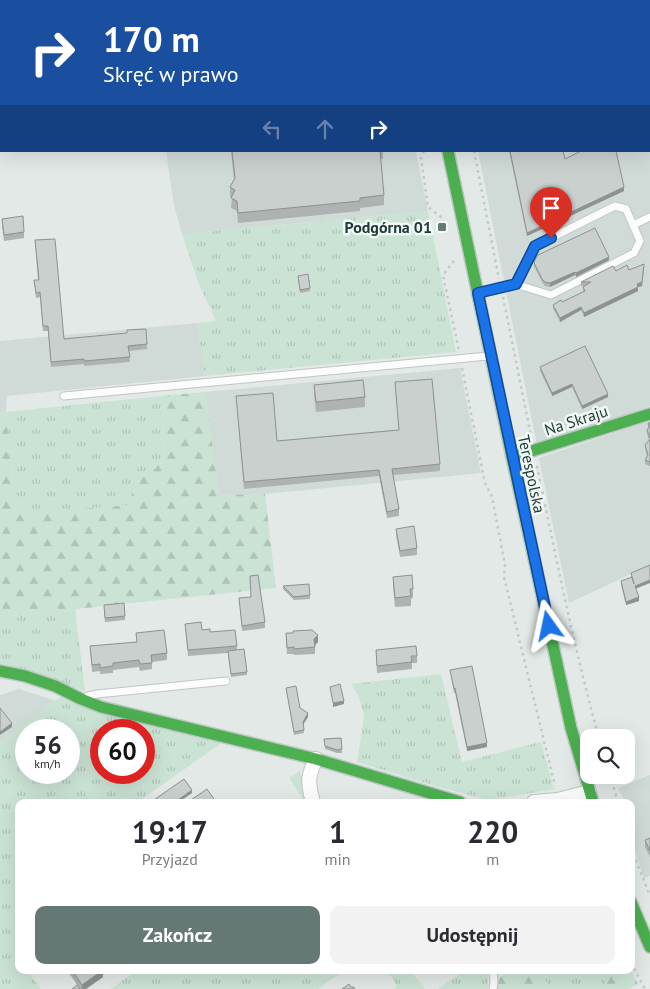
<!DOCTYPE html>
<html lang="pl">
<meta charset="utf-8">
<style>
body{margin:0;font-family:"PT Sans",sans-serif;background:#f2f2f3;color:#2b2b33;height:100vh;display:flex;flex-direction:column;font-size:19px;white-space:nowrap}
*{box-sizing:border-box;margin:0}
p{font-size:16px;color:#7c7c81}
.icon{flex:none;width:28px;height:28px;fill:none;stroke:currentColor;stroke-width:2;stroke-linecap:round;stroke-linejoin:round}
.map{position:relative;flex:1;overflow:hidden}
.side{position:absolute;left:15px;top:799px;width:620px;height:175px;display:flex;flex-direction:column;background:#fff;border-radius:10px;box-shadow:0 5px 20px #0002}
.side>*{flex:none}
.guide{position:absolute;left:0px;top:0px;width:650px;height:152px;box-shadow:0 5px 20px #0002;background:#1a4fa0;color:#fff;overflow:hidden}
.tools{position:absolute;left:580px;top:729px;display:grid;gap:10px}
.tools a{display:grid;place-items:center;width:55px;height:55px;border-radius:10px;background:#fff;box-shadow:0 5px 20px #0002;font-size:25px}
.speed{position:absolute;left:15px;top:719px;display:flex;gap:10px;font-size:25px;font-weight:700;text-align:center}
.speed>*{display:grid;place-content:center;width:65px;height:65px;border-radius:50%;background:#fff;box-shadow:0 5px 20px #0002;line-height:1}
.speed small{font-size:12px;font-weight:400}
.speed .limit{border:8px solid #d22;background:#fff;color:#111}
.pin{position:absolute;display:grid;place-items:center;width:42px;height:42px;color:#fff;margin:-51px -21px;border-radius:50% 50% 50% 0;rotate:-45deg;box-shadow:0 0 5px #0007}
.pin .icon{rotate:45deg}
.me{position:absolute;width:55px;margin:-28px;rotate:348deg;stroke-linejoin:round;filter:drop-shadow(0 0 4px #0008)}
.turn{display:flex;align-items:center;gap:18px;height:105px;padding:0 20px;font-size:22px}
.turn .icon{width:65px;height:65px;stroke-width:2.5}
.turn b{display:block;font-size:35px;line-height:42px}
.lanes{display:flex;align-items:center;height:48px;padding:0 20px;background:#0003;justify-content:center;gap:25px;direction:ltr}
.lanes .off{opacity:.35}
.eta{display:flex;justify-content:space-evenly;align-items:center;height:85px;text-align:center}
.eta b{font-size:30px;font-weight:800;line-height:35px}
.primary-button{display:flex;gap:10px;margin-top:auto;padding:10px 20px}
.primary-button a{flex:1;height:58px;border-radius:10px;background:#647975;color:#fff;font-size:20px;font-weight:800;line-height:58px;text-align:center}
.primary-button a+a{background:#f2f2f3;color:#2b2b33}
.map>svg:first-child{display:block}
.built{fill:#d0dbd7}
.grass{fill:url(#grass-tufts);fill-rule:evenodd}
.forest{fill:url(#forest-firs)}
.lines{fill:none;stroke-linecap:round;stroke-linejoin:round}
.lane-casing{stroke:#c0c6c4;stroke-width:9}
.street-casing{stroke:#c0c6c4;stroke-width:16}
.fast-casing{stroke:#bec7c4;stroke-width:14}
.path{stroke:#c0c9c7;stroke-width:2.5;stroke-dasharray:2.5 4;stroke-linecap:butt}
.lane{stroke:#fbfcfb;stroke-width:7}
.street{stroke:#fbfcfb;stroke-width:14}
.fast{stroke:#4caf50;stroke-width:11}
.wall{fill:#aeb3b1}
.shaded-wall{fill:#8d9290}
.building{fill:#cad0ce;stroke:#8d9290}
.route-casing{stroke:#114b97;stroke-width:12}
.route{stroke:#1a73e8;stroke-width:9}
.poi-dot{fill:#647975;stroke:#f1f8f5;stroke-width:2}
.labels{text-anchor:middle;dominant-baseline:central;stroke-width:5;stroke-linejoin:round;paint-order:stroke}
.poi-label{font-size:16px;font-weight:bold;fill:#203d38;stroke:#f1f8f5;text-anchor:end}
.street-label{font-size:16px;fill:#203d38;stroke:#f1f8f5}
</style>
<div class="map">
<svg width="650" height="989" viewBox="0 0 650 989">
<defs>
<pattern id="grass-tufts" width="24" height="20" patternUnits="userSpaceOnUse" patternTransform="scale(1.25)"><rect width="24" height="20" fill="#cbe3d5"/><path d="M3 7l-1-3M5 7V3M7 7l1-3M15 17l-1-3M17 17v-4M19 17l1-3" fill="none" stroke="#aec4b8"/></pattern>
<pattern id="forest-firs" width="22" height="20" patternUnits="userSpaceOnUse" patternTransform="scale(1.25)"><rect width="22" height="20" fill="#cbe3d5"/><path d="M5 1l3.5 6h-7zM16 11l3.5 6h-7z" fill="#aec4b8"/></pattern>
</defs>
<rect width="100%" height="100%" fill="#e3e9e7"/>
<g class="built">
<path d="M649,115H650V406L537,445L478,151H649Z"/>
<path d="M166,151H416L428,211L182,234L174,206Z"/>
<path d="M197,323L205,376L7,396L6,412L0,413V341Z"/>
<path d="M460,368L481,473L265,494L219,496L205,392Z"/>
<path d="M650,421V565L569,603L539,458Z"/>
<path d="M19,689L56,701L0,742V695Z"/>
<path d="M650,775V876L644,878L631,840V826L634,824L631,818V802H625L618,788Z"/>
</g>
<g class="grass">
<path d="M428,211L456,352L205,376L197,323L216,321L198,282L182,234Z"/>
<path d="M171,395L163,416L164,438L163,458L156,468L142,474L131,494V505L16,515L6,412Z"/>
<path d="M75,609L85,691L0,664V617Z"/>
<path d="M441,674L462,762L541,742L554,789L489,800L435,786L357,762L364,716L359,697L351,684Z"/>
<path d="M64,694L223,742L138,802H19V970H27L41,989H0V742ZM26,730H69V772H26ZM101,730H144V772H101Z"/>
<path d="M300,771L309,802H305L289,778Z"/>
<path d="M137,970H345L318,989H111Z"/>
<path d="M387,970H420L414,975L425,989H394L397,986Z"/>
<path d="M465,970H488V989H438Z"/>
<path d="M540,970H599L608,989H550Z"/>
</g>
<g class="forest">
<path d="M0,0H126V1H1V36L0,29Z"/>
<rect x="240" y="0" width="145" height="1"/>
<path d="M205,392L219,495L265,494L276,588L0,617V413L6,412L16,514L131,505L132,486L142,474L156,468L163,458L164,438L163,416L171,395Z"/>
<path d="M510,970H540L550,989H497L499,978Z"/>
<path d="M599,970H631L638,984L628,989H608Z"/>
</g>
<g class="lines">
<g class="lane-casing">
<g id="lane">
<path d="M633,225L650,217"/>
<path d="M480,293L515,284L551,295L634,253L640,241L626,209L615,206L535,246L515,284"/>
<path d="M64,396L488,356"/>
<path d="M88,696L97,694L226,681"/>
<path d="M493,989L494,982L493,970"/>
</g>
</g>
<g class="street-casing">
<g id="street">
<path d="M313,802C308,783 307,777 316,759"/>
<path d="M534,802L558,800L589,792"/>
</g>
</g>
<g class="fast-casing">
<g id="fast">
<path d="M417,0V1"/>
<path d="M448,151L512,457L571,728L593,802"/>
<path d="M512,457L650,414"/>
<path d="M0,671L25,676L55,686L81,699L101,707L316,759L460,802"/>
<path d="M631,902L650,947"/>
</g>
</g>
<g class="path">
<path d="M393,0V1"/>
<path d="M443,0L444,1"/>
<path d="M424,151L421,158L428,207L444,219"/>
<path d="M474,151L499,279"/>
<path d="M454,261L443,275L459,351"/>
<path d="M503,297L531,436"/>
<path d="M462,368L485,483L492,497L505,565L504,577L555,786"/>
<path d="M537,466C556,557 574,648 599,738"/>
<path d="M610,775L618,802"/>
<path d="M631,848L650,896"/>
<path d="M631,963L645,989"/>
</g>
<use href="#lane" class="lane"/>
<use href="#street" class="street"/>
<use href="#fast" class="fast"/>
</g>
<g class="wall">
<path d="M231,151H383V159H380L384,195V205L360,208V211L238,223L237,211L231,208L232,198L230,197V187L234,180Z"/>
<path d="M509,151H563L565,159L624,191L527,236Z"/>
<path d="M2,219L24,232V238L4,241L2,226Z"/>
<path d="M35,240L64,339L127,333L146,329L147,349L129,351L130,362L84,366V364L51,367L48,331H43L40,297L36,298L34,280H38Z"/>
<path d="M609,260L576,277L575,275L550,287L545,286L542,282L534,266V262Z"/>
<path d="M644,267L642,286L638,287V291L584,317L581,310L560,322L553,308V305L562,302L583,292V287L585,286H581V282L616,271L629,270Z"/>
<path d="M298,276L310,288V291L300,293Z"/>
<path d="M540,367L608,397L582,409L572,387L552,396L540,371Z"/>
<path d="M395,382L440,464V471L393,475L399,509V516L387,518L379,476L244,489L236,396L277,441L399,430Z"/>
<path d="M314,385L365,397V407L316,412L314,395Z"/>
<path d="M648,423H650V466L645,464V460L647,456L645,448V445L649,440L647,434V430L649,428Z"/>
<path d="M396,529L417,548V555L400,557L396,535Z"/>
<path d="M631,573L639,601L626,605L621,585V581L631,578Z"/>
<path d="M250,576L265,622V628L242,631L239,598L251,597Z"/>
<path d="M393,577L413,589V598L411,599V606L395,607L393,587Z"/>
<path d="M283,586L310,595V599L294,600L283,589Z"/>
<path d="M104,609L125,616V620L105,622Z"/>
<path d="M185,624L210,632L237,646V650L247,672V675L231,677L228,653L188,656Z"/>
<path d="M136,633L167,653V660L152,662V669L140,671L139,667L113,670V673L100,674V671L92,672L90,646L137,642Z"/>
<path d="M286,633L318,642L315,645V654L294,655V654H287Z"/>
<path d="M376,650L417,656V663H412V669L377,673Z"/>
<path d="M450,670L487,747L467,751L455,693H454Z"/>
<path d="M286,688L300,708L308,717L303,724L304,733L294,735Z"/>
<path d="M341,738L342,753H337L325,749L324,739Z"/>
<path d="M650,838V857L645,847V840Z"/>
<path d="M67,970H103V977L86,989H80Z"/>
</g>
<g class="shaded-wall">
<rect x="649" y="7" width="1" height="7"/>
<path d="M624,187V191L527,236V233Z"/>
<path d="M609,257V260L576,277V273Z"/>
<path d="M644,267L642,286L638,287V291L584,317V313L637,284Z"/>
<path d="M575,272V275L550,287V283Z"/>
<path d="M581,307V310L560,322V318Z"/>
<path d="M572,384V387L552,396V393Z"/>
<path d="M608,394V397L582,409V406Z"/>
<path d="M650,580V583L635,589V586Z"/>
<path d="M639,597V601L626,605V602Z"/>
<path d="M318,635V642L314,646V639Z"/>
<path d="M344,701V704L333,707V703Z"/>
<path d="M308,713V717L303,725V722Z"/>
<path d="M12,723V727L0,735V732Z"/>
<path d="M487,743V747L467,751V747Z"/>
<path d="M192,790V793L179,802H175Z"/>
<path d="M103,970V977L86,989H82V985Z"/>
</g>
<g class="building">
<rect x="166" y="0" width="26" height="1"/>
<rect x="560" y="0" width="26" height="1"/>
<path d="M635,0H650V7H649V1H635Z"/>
<path d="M650,38V47L649,45V39Z"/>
<path d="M232,151H380L384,195L360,198V201L238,213L237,201L231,198L235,190L230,187L235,178Z"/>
<path d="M510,151H563L565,159L581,151H616L624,187L527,233Z"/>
<path d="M23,216L24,232L4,235L2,219Z"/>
<path d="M595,228L609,257L576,273L575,272L550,283L545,282L542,279L535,265L534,262L536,258L538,255Z"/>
<path d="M55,239L64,339L127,333V330L146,329L147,344L128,346L130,357L84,361V359L51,362L48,326H43L40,292L36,293L34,280H39L35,240Z"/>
<path d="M644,264L642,282L637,284L638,287L584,313L581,307L560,318L553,305L561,300L562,302L585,291L583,287L591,282H581L613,266L616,271L627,265L629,270Z"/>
<path d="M308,274L310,288L300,290L298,276Z"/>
<path d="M585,346L608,394L582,406L572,384L552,393L540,367Z"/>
<path d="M432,379L440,464L392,469L399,509L387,512L379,470L244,482L236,396L273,393L277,441L399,430L395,382Z"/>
<path d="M363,380L365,397L316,402L314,385Z"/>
<path d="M648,423H650V438L647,430L649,427Z"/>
<path d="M650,439V462L645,460L648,455L645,445Z"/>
<path d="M414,526L417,548L400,551L396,529Z"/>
<path d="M650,565V580L635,586L639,597L626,602L621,581L632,577L634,584L631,573Z"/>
<path d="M258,575L265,622L242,626L239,598L251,597L250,576Z"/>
<path d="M412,575L413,589H410L411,596L395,598L393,577Z"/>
<path d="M309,584L310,595L294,597L283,586Z"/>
<path d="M124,603L125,616L105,618L104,605Z"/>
<path d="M201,622L202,630L210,629V632L235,630L237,646L188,650L185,624Z"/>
<path d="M164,630L167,653L151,655L152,663L140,664L139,660L113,663V666L100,668V664L92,665L90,646L137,642L136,633Z"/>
<path d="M312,630L318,635L314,639L315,647L294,649V647L287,648L286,633H293V631Z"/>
<path d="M416,646L417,656H411L412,662L377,666L376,650Z"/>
<path d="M244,649L247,672L231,674L228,651Z"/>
<path d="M472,666L487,743L467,747L455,688L454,689L450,670Z"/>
<path d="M340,684L344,701L333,703L330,687Z"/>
<path d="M296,686L300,708L308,713L303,722L304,730L294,732L286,688Z"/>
<path d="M0,708L12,723L0,732Z"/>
<path d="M341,738L342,749L337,750L325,746L324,739Z"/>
<path d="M184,779L192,790L175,802H151Z"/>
<path d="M207,789L216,802H192L191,800Z"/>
<path d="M650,838V851L645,840Z"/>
<path d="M72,970H103L82,985Z"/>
<path d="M349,984L351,987H354L355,989H342Z"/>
<path d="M77,985L80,989H72Z"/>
</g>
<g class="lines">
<g class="route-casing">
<path id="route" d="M549,626L478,293L516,284L535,246L551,238"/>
</g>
<use href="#route" class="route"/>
</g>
<rect class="poi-dot" x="437" y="222" width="10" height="10" rx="2.5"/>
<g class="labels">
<g class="poi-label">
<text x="432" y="227">Podgórna 01</text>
</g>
<g class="street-label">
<text transform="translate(576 420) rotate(-18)">Na Skraju</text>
<text transform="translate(532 474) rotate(78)">Terespolska</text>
</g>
</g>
</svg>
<div class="tools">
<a><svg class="icon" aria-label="search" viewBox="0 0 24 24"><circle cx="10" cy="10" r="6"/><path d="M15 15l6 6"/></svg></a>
</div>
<div class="speed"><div>56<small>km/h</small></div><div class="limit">60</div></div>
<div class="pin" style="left:551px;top:238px;background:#d93025"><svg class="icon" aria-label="arrive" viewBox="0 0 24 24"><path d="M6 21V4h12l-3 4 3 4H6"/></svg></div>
<svg class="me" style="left:549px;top:626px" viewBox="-20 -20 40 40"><path d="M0-17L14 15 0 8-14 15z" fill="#1a73e8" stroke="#fff" stroke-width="4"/></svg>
<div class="guide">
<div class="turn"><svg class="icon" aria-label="right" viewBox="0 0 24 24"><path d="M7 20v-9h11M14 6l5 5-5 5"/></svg><div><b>170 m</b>Skręć w prawo</div></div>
<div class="lanes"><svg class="icon off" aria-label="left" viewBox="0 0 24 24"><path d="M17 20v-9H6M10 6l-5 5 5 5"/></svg><svg class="icon off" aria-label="ahead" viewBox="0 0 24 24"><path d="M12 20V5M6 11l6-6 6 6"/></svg><svg class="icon" aria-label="right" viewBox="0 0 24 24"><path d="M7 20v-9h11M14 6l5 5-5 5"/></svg></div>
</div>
<section class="side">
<div class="eta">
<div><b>19:17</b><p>Przyjazd</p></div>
<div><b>1</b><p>min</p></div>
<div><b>220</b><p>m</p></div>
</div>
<div class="primary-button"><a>Zakończ</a><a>Udostępnij</a></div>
</section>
</div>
